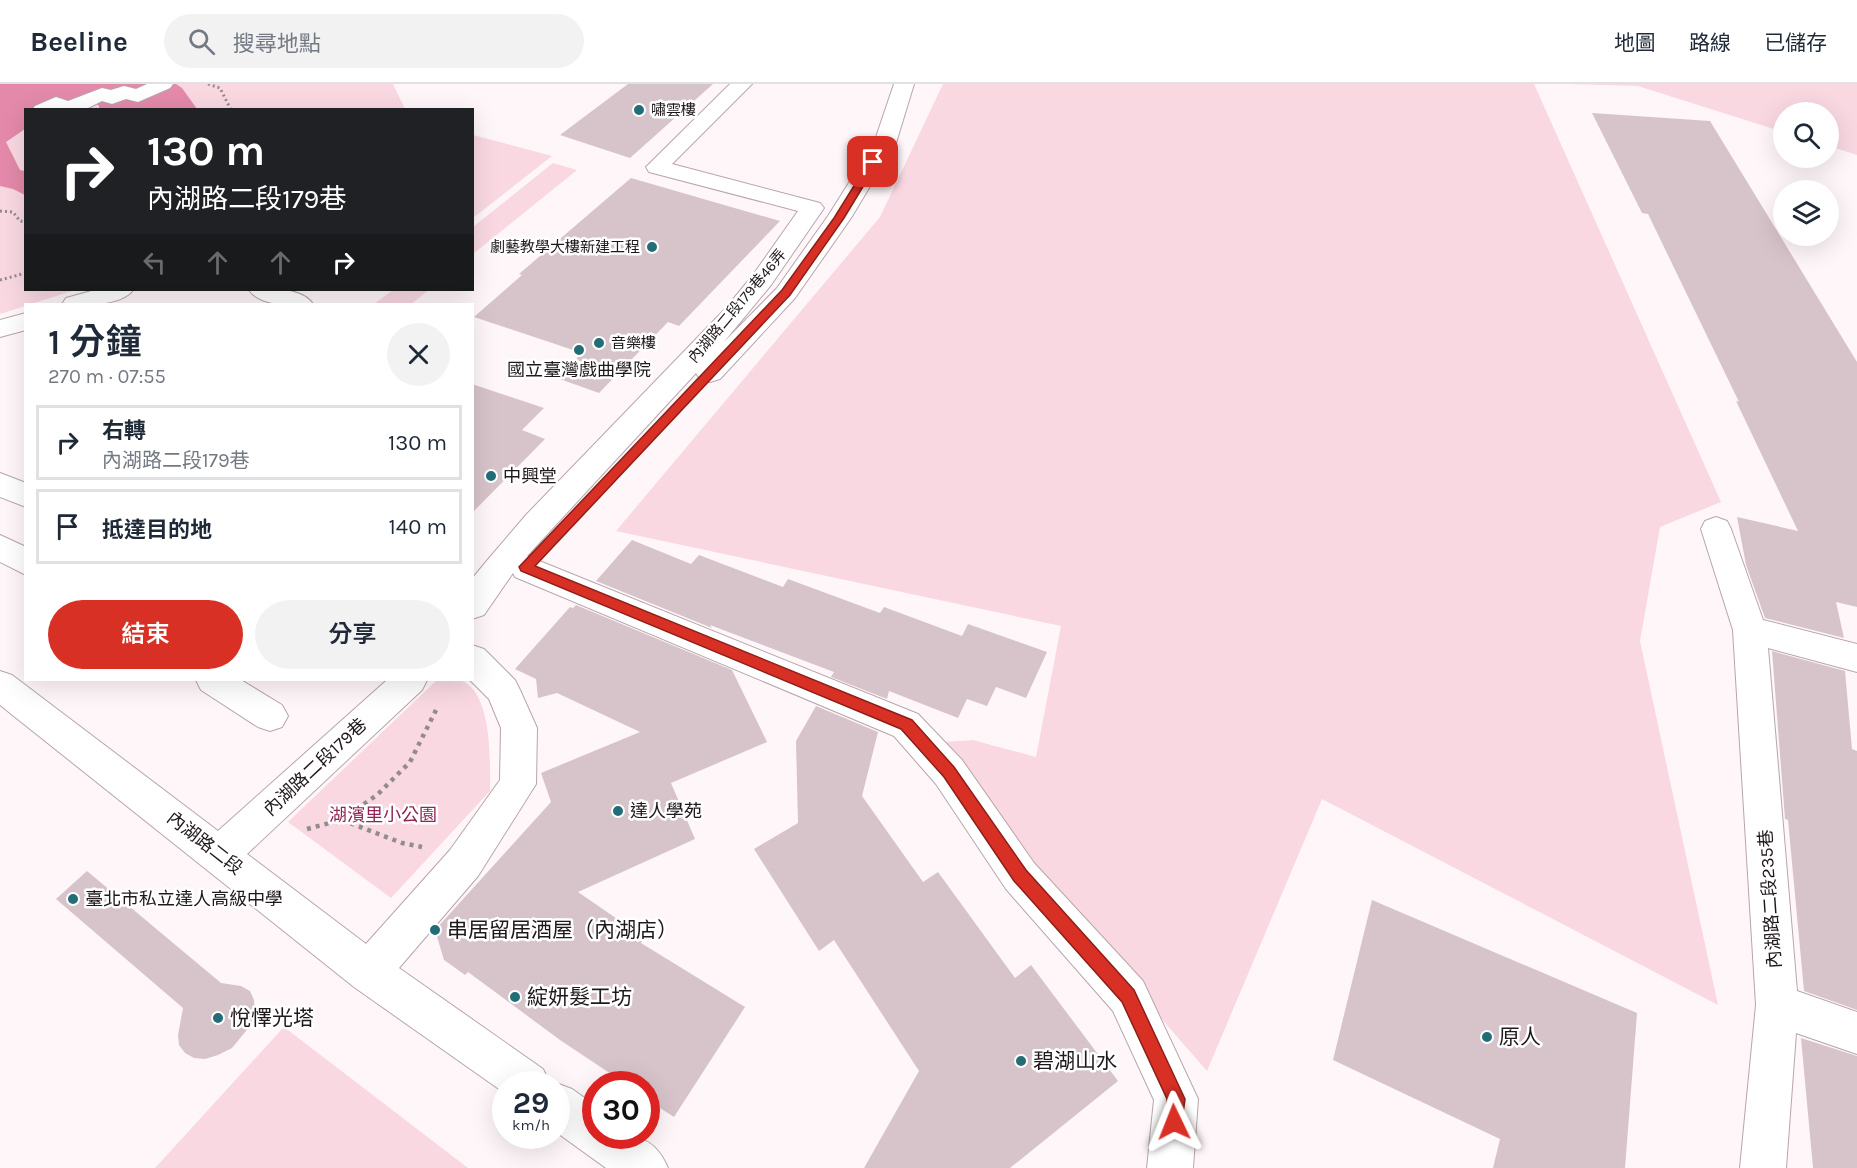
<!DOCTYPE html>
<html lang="zh-TW">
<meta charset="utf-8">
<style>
body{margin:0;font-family:Karla,"Noto Sans TC",sans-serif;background:#f2f2f3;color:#1f2937;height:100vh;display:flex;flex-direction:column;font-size:22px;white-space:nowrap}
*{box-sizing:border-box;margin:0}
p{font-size:20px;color:#747a83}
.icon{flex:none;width:33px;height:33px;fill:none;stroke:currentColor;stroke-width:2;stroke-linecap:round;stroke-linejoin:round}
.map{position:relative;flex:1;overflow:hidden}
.panel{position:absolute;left:24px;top:219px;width:450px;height:378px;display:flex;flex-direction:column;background:#fff;border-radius:0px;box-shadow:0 6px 24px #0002}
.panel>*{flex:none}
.hud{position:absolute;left:24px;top:24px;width:450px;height:183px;border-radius:0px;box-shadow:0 6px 24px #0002;background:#202124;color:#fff;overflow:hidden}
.controls{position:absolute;left:1773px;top:18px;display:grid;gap:12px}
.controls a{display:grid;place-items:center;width:66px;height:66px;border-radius:50%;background:#fff;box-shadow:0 6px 24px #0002;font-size:30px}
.speed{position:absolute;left:492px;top:987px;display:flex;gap:12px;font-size:30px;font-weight:700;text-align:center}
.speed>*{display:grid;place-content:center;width:78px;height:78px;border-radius:50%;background:#fff;box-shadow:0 6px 24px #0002;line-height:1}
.speed small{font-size:15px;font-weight:400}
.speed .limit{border:9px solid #d22;background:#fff;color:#111}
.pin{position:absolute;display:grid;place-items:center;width:51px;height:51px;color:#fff;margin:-26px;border-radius:12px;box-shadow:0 3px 9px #0006}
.me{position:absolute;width:66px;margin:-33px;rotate:358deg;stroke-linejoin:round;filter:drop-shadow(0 0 4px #0008)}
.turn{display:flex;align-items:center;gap:21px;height:126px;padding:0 24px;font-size:27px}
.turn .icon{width:78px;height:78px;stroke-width:2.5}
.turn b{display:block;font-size:42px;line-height:51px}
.lanes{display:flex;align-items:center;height:57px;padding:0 24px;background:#0003;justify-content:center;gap:30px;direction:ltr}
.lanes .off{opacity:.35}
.round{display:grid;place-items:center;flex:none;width:63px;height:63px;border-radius:32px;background:#f2f2f3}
.headline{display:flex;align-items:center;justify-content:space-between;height:102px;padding:0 24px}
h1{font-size:36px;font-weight:600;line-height:45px}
.primary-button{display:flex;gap:12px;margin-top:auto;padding:12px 24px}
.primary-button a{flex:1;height:69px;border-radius:36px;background:#d93025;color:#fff;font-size:24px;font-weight:600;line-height:69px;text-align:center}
.primary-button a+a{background:#f2f2f3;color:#1f2937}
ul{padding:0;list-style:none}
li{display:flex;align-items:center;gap:18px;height:75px;margin:0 12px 9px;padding:0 12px;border:3px solid #e0e1e3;border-radius:0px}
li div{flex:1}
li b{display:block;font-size:22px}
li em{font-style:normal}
header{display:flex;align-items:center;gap:36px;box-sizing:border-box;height:84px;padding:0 30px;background:#fff;border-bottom:2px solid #e0e1e3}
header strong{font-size:28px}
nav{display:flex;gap:33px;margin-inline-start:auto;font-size:21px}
.search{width:420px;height:54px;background:#f2f2f3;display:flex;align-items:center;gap:15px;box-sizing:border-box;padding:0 21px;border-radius:33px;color:#747a83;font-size:22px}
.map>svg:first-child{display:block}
.green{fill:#f9d8e2}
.water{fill:#e489a9}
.building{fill:#d7c4ca}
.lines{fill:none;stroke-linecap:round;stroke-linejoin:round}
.minor-casing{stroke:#b8a5ab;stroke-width:2}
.path-far1{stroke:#938c8e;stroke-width:3;stroke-dasharray:2 3;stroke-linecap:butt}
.path{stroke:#938c8e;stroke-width:4.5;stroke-dasharray:4 5;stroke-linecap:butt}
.minor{fill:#fff;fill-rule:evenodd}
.route{fill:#d93025;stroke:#8d1f18;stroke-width:1.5}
.poi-dot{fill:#236d76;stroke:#fff;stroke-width:2}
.labels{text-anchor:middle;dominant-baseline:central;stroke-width:5;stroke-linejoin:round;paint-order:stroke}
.far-poi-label{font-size:15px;fill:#20191b;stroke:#fff;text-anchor:start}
.far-street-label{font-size:15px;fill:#20191b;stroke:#fff}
.poi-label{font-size:18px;fill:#20191b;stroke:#fff;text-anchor:start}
.street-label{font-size:18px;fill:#20191b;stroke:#fff}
.park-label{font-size:18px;fill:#8f2554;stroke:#fff}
.near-poi-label{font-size:21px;fill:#20191b;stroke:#fff;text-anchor:start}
</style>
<header>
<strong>Beeline</strong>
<div class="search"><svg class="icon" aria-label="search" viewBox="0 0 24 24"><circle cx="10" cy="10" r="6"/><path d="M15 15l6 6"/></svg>搜尋地點</div>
<nav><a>地圖</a><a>路線</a><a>已儲存</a></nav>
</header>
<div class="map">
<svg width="1857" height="1084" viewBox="0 0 1857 1084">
<rect width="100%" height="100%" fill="#fef6f8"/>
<g class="green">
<path d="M0,0H393L405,25L26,26V206H75L0,230Z"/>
<path d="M943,0H1534L1721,418L1660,443L1640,557L1718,921L1322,715L1207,987L1010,761L944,658L973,656L1036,673L1061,542L616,447L880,133Z"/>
<path d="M1568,0H1857V71L1829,62L1828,28H1784L1783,48L1638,2Z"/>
<path d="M473,51L552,72L473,134L472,51Z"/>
<path d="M553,79L577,86L473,170V143Z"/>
<path d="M393,206H429L411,220H374Z"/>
<path d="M437,596C444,595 454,593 460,596C493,607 490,680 490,707L391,814L288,738Z"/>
<path d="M284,943L468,1084H155Z"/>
</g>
<path class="water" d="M0,0H176L182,4L197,25H99V22L96,19L62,26H26L25,45L6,58L20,86L25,87V111L13,105L0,102Z"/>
<g class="building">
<path d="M628,0H713L630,74L560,51Z"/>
<path d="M1592,29L1710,37L1857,278V523L1836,518L1844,554L1765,534L1746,481L1737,433L1798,447L1736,317L1739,318L1648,130L1642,129Z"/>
<path d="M631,94L780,137L679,242L668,238L599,309L557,294L582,269L474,233L522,191L519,190Z"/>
<path d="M472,300L544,324L522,346L545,355L472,429Z"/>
<path d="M632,456L691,480L699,471L783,503L788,495L880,529L884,523L962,552L968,540L1047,568L1026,614L996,603L987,622L967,615L958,634L889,607L887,615L831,593L834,588L710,541L712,544L596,497Z"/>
<path d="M576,521L732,586L767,658L671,699L695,755L578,808L645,854L641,859L745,923L674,1033L646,1015V1000H626L560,956L468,888L465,891L444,876L435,846L551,718L541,689L640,648L557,609L538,614L536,595L515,585L570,523L573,524Z"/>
<path d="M1772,567L1845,587L1852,665L1857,667V926L1804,907L1788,736L1785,735Z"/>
<path d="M816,622L878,648L862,712L923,798L938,788L1015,894L1031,881L1118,997L1010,1084H864L919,987L834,856L819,867L754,765L798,739L796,657Z"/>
<path d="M87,787L221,899L241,902L250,907L254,916L255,928L251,941L232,964L218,971L205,975L194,974L185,969L179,961L178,951L183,924L56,815Z"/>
<path d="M1372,816L1637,929L1625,1084H1493L1500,1055L1333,976Z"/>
<path d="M1801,954L1857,972V1084H1813Z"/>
</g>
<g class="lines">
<g class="minor-casing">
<g id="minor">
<path d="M147,0H173L170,4L138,18L126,15L112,20L102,17L84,26H32L35,22L56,13L68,17L102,4L111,6L124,2L136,5Z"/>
<path d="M730,0H752L672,80L820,119L824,124L771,201L723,259L777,204L828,132L874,59L894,0H914L896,59L851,134L795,214L720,295L710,298L700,295L696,289L527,472L918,630L962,676L1034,779L1143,897L1198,1015L1193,1084H1147L1154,1016L1113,927L1006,805L936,700L894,652L515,493L513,489L484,531L472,535V495L485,479L526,431L725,225L753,191L798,127L649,88L646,83Z"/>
<path d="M95,206H133C122,222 80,222 62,220L66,214Z"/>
<path d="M249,206C268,204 301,203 313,220C294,222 261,223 249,206Z"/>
<path d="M26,229V246L0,253V236Z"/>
<path d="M0,389L26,399V423L0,413Z"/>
<path d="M1716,433L1727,437L1731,445L1763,536L1857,560V588L1768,564L1797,907L1857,928V970L1796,949L1786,1084H1740L1756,921L1733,546L1701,445L1705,437Z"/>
<path d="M0,451L26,463V491L0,478Z"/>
<path d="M472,561L484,565L515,596L520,606L537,644L536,700L478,792L399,884L543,985L550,1000H506V1010L354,903L0,621V587L12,591L218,747L387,596H427L422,606L247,770L366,860L450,766L500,696L501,644L489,615L470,596H472Z"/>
<path d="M196,596H241L282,621L288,632L282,643L270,647L258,643L201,606Z"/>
<path d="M556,999L572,1005L596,1022V1052C630,1052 653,1048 668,1084H606L556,1048V1000H552Z"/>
</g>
</g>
<g class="path-far1">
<path d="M208,0L220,4L231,26"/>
<path d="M0,127L13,128L20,137L26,138"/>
<path d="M0,196L26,189"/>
</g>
<g class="path">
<path d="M342,736L402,759L422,763"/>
<path d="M307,745L341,736L377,711L410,678L436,626"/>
</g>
<use href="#minor" class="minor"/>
</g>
<path class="route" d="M870,76L878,78L844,134L790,211L535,482L912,636L954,683L1026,786L1134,906L1185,1015L1181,1044L1174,1047L1168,1044L1165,1038L1167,1015L1122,918L1014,797L944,693L901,645L521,487L519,483L782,206L834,134Z"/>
<g class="poi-dot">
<circle cx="639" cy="26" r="6"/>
<circle cx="652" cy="163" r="6"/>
<circle cx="599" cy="259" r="6"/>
<circle cx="579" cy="266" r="6"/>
<circle cx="491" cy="392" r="6"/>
<circle cx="618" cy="727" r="6"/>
<circle cx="73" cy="815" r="6"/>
<circle cx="435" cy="846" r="6"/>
<circle cx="515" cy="913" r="6"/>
<circle cx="218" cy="934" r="6"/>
<circle cx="1487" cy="953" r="6"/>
<circle cx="1021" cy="977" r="6"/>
</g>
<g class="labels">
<g class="far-poi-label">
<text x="651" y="26">嘯雲樓</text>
<text x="640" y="163" text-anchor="end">劇藝教學大樓新建工程</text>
<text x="611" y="259">音樂樓</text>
</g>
<g class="far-street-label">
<text transform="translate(737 222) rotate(-50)">內湖路二段179巷46弄</text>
</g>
<g class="poi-label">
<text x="579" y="286" text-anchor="middle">國立臺灣戲曲學院</text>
<text x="503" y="392">中興堂</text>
<text x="630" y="727">達人學苑</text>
<text x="85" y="815">臺北市私立達人高級中學</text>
</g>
<g class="street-label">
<text transform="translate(315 683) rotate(-43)">內湖路二段179巷</text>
<text transform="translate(205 759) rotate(38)">內湖路二段</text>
<text transform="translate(1770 815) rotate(-94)">內湖路二段235巷</text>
</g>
<g class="park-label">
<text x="383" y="731">湖濱里小公園</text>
</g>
<g class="near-poi-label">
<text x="447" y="846">串居留居酒屋（內湖店）</text>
<text x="527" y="913">綻妍髮工坊</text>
<text x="230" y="934">悅懌光塔</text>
<text x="1499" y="953">原人</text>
<text x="1033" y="977">碧湖山水</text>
</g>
</g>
</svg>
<div class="controls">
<a><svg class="icon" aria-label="search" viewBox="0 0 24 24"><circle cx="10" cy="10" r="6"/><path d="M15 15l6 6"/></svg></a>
<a><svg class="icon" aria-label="layers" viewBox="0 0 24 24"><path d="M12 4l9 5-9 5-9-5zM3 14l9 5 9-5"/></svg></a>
</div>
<div class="speed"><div>29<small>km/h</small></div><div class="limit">30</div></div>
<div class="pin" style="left:873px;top:78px;background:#d93025"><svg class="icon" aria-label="arrive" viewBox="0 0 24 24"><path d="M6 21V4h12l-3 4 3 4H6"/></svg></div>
<svg class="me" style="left:1174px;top:1038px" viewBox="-20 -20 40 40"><path d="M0-17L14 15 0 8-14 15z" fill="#d93025" stroke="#fff" stroke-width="4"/></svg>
<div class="hud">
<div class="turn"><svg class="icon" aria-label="right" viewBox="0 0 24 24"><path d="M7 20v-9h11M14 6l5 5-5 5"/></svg><div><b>130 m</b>內湖路二段179巷</div></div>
<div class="lanes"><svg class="icon off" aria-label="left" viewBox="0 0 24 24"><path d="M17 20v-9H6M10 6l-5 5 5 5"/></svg><svg class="icon off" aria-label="ahead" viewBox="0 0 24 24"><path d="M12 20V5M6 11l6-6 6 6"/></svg><svg class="icon off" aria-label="ahead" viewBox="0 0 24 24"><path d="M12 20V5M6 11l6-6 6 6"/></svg><svg class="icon" aria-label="right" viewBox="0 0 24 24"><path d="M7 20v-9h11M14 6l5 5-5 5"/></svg></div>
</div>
<section class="panel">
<div class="headline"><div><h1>1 分鐘</h1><p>270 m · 07:55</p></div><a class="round"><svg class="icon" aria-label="close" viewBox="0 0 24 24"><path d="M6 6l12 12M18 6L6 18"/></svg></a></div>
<ul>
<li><svg class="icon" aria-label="right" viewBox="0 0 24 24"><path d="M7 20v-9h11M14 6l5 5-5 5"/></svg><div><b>右轉</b><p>內湖路二段179巷</p></div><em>130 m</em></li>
<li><svg class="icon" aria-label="arrive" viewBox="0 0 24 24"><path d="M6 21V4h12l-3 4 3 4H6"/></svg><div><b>抵達目的地</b></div><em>140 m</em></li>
</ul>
<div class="primary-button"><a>結束</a><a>分享</a></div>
</section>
</div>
